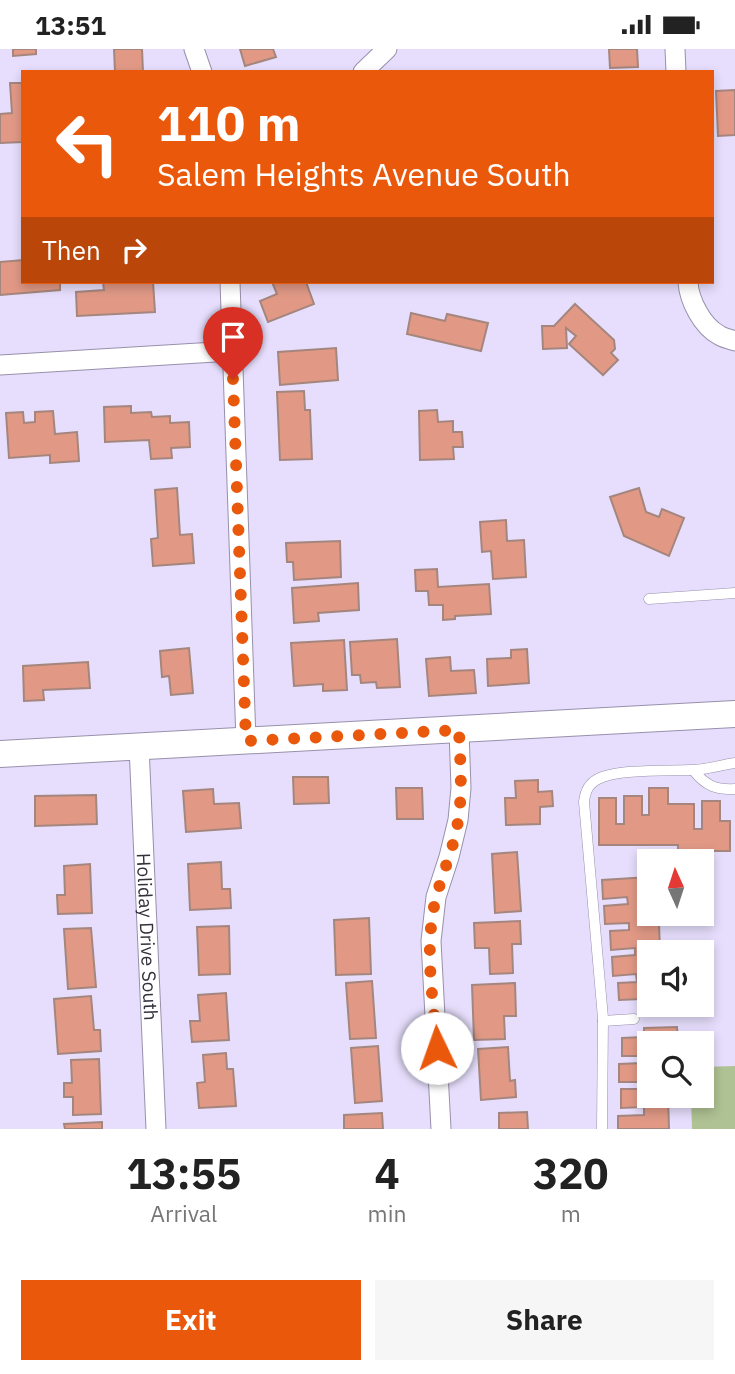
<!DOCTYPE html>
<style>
body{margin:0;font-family:"IBM Plex Sans",sans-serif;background:#f6f6f6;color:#222;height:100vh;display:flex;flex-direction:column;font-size:26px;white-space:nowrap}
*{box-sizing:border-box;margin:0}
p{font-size:23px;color:#767676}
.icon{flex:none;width:38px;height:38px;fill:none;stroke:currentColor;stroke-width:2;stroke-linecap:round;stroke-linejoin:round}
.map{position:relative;height:1080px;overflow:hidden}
.side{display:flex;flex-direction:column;background:#fff;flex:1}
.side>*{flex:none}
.top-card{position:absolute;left:21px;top:21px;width:693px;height:214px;border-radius:0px;box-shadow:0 4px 10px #0003;background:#ea580c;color:#fff;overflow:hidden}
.needle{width:46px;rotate:357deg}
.tools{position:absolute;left:637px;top:800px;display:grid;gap:14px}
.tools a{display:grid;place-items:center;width:77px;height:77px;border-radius:0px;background:#fff;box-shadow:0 4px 10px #0003;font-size:35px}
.pin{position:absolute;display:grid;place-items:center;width:60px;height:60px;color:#fff;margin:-72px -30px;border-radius:50% 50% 50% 0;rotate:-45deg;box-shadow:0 0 7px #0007}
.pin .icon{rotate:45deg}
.me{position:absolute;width:77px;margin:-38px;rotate:357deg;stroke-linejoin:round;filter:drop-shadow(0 0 5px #0008)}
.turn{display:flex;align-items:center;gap:24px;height:147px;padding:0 21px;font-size:32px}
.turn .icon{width:91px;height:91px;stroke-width:2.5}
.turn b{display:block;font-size:49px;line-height:60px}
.then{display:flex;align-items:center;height:66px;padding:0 21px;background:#0003;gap:14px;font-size:26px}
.eta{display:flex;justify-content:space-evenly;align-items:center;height:119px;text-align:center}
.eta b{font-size:42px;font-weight:700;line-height:49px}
.action{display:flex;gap:14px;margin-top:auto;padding:14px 21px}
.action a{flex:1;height:80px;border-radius:0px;background:#ea580c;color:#fff;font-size:28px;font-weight:700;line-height:80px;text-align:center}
.action a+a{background:#f6f6f6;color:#222}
.status{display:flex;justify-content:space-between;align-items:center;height:49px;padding:0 35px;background:#fff;direction:ltr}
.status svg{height:19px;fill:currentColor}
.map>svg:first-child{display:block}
.green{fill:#afc293}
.building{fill:#e19986;stroke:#a5867e;stroke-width:2}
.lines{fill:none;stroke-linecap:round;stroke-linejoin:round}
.lane-casing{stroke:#9890ab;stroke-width:11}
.street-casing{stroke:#9890ab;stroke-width:21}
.secondary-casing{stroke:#9890ab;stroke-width:28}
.lane{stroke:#fff;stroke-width:10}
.street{stroke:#fff;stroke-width:19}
.secondary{stroke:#fff;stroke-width:26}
.route{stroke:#ea580c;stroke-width:12;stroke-dasharray:0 21.6}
.labels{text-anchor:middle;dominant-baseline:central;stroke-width:7;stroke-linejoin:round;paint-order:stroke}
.street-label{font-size:19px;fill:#34313c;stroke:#f2effb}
</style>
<div class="status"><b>13:51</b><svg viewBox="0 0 49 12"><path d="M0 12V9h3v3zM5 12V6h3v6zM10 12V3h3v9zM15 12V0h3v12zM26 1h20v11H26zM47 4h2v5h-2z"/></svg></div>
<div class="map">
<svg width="735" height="1080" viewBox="0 0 735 1080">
<rect width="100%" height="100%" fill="#e6defc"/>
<path class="green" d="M735,1017V1080H692L691,1047L702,1046V1018Z"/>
<g class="building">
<path d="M13,0H36V5L13,7Z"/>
<path d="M114,0H142L143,23H115Z"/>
<path d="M240,0H273L276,8L245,17Z"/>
<path d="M609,0H637L638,18L610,19Z"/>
<path d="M10,34H23V93L0,94V65L12,64Z"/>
<path d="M735,41V86L718,87L716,42Z"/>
<path d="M23,211V233H60V241L0,246V213Z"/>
<path d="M103,233H153L155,263L77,267L76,243L104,241Z"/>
<path d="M272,233H306L314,255L268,273L260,252L277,245Z"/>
<path d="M575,255L614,291L615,300L611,304L618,311L603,326L569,295L576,287L566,279L567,299L543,300L542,277H554Z"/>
<path d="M411,264L445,272L447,265L488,274L481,302L407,285Z"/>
<path d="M336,299L338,331L280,336L278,303Z"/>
<path d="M304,342L305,361H310L312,410L280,411L277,343Z"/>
<path d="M131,357V364L151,363L152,368L170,367V374L189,373L190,398L171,399L172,409L151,410L149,391L105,393L104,358Z"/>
<path d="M437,361L438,373L453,372V383H462L463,398H453L454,410L420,411L419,362Z"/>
<path d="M53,362L55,385L77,383L79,412L50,414V406L9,409L6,364L23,363L24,374L35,373V363Z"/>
<path d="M177,439L180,486L192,485L194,514L153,517L151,490L158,489L155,441Z"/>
<path d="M639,439L646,463L659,468L662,460L684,469L669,507L624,487L610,448Z"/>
<path d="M506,471L507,492L524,491L526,528L493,530L491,502L482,503L480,473Z"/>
<path d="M340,492L341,528L294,531L293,513H287L286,494Z"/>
<path d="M437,520L438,538L489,535L491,565L455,567V570L443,571V556H429L428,542H416L415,521Z"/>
<path d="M358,534L359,561L318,564L319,572L294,574L292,539Z"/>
<path d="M397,590L400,638L377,639L376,633L361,634L360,626H352L350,593Z"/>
<path d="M344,591L347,641L323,642V635L294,637L291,594Z"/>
<path d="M189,599L193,644L171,646L169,627L162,628L160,602Z"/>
<path d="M527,600L529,634L488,637L487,610L511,609V601Z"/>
<path d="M450,608L451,622L474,621L476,644L429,647L426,610Z"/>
<path d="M88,613L90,639L43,641L44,651L24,652L23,617Z"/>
<path d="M293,728H328L329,754L294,755Z"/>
<path d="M538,731V743L552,742L553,757L540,758V775L506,776L505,749H516L515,732Z"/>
<path d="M396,739H422L423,770H397Z"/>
<path d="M649,739H668V755H694V780H702V752H720V772H730V802H678V796H599V749H616V775H624V747H642V766H649Z"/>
<path d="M213,740L214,755L239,754L241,779L186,783L183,742Z"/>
<path d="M96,746L97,775L35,777V747Z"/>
<path d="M517,803L521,862L495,864L492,805Z"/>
<path d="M221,813L222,840H230L231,859L190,861L188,815Z"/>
<path d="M90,815L92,864L58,865L57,846H65L64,817Z"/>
<path d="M649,828V864H662L663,874H659L660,903H649V956L669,957L643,958L642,950L619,951L618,934L637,933L636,925L613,927L612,908L635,906V899L611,901L610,882L629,881V874L605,875L604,857L628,855L627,848L603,850L602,831Z"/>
<path d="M369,869L371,925L336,926L334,871Z"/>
<path d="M520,872L521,895H512L513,924L490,925L489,899H475L474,874Z"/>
<path d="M229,877L230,925L199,926L197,878Z"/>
<path d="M91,879L96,938L68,940L64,880Z"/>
<path d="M372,932L376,989L350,990L346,934Z"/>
<path d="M515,934L516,967H504L505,990L474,991L472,936Z"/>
<path d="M226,944L229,991L192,993L190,972H200L198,946Z"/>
<path d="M91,947L94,981H100L101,1002L58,1005L54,950Z"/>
<path d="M677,978L678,994H649V1046H668L669,1080H618V1067L644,1066V1058L621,1059V1040H640V1033H619V1015L642,1014V1007H622V989L644,988V979Z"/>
<path d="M378,997L382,1052L355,1054L351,999Z"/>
<path d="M508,998L510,1032L515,1031L516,1048L481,1051L478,1000Z"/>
<path d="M226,1004L227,1020H233L236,1057L199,1059L197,1034L205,1033L203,1006Z"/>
<path d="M99,1010L101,1065L73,1066V1048H64V1034H72L71,1011Z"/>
<path d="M527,1063L528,1080H499V1064Z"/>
<path d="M382,1064L383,1080H344V1066Z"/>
<path d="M102,1073V1080H65L64,1075Z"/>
</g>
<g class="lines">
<g class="lane-casing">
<g id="lane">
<path d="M649,550L735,544"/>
<path d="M694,722C706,737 716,741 735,740"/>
<path d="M603,972L634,970"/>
<path d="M602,1080L603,969L584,753C585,743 588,735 598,730C617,720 668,722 691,721C706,721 721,716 735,714"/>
</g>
</g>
<g class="street-casing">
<g id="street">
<path d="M194,0L202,23"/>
<path d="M675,0L676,23"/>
<path d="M363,23L387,0"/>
<path d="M230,233L246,692"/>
<path d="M688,233C689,251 702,277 719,286C723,289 730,290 735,292"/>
<path d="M0,316L232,302"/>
<path id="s1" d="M139,697L156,1080"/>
<path d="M441,1080L431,892L436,848L449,808L458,771L461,739L459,681"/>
</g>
</g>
<g class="secondary-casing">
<path id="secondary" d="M0,705L735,665"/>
</g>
<use href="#lane" class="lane"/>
<use href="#street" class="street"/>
<use href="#secondary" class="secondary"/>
</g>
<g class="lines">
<path class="route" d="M233,330L246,692L459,681C460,711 463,742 458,772C453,806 436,836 432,870C426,912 434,957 437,999"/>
</g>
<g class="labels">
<g class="street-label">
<text stroke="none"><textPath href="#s1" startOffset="191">Holiday Drive South</textPath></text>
</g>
</g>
</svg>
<div class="tools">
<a><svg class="needle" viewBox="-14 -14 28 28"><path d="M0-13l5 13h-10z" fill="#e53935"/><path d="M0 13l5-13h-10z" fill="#767676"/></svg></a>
<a><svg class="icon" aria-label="sound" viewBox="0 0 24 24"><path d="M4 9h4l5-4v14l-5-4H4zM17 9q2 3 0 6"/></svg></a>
<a><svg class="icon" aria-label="search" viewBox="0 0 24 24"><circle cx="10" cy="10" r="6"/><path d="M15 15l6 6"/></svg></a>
</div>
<div class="pin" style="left:233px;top:330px;background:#d93025"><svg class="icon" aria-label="arrive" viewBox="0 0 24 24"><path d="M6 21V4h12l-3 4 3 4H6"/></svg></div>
<svg class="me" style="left:437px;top:999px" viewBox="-20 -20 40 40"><circle r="19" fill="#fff"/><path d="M0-13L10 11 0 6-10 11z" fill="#ea580c"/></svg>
<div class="top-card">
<div class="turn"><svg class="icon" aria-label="left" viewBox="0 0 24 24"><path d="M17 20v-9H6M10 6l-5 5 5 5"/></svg><div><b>110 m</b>Salem Heights Avenue South</div></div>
<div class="then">Then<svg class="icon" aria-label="right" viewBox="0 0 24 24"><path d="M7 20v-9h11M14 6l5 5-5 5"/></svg></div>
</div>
</div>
<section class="side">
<div class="eta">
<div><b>13:55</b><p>Arrival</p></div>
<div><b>4</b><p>min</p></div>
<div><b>320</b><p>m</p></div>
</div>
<div class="action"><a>Exit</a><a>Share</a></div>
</section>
